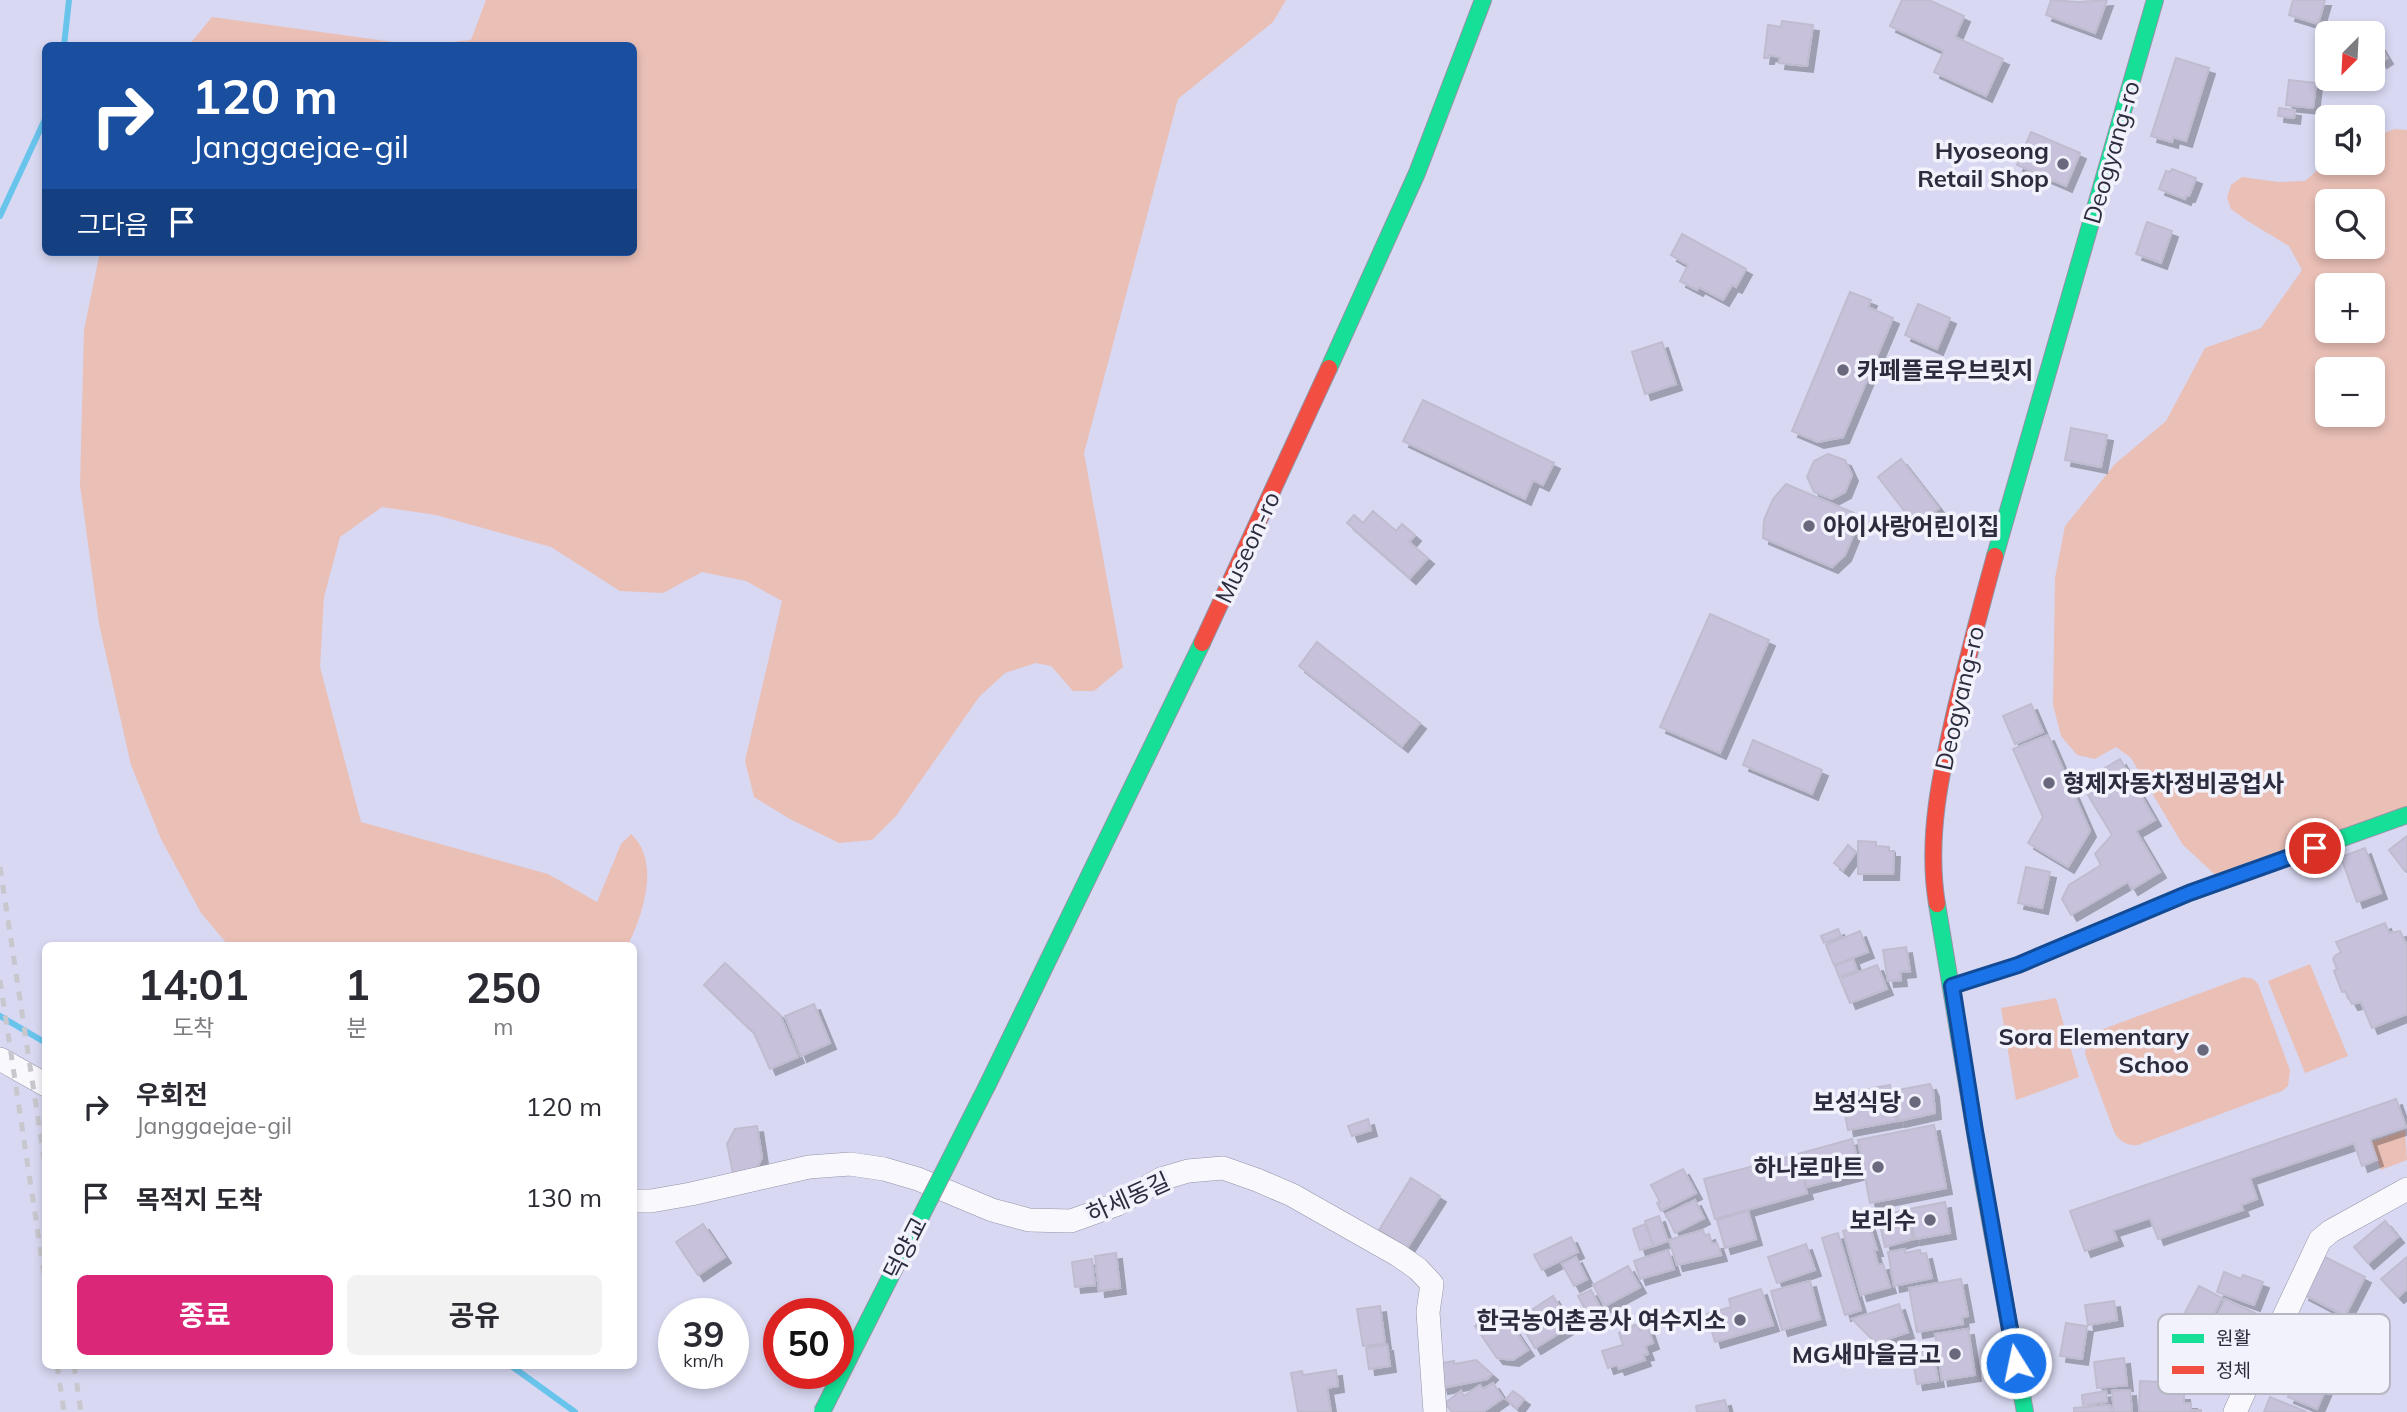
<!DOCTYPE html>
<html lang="ko">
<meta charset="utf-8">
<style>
body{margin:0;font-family:Mulish,"Noto Sans KR",sans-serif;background:#f2f2f3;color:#2b2b33;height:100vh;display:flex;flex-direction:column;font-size:26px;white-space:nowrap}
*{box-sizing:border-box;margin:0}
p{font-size:23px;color:#7c7c81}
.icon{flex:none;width:38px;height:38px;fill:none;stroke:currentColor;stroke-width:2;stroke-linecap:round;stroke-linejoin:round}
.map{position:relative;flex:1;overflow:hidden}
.details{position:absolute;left:42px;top:942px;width:595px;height:427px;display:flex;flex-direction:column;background:#fff;border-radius:10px;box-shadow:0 4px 10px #0003}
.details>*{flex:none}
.hud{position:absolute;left:42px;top:42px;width:595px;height:214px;border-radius:10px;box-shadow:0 4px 10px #0003;background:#1a4fa0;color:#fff;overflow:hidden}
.needle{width:46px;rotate:204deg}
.controls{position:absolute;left:2315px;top:21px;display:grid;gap:14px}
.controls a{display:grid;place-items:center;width:70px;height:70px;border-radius:10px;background:#fff;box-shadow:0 4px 10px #0003;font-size:35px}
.speed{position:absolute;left:658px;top:1298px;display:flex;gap:14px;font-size:35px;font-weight:700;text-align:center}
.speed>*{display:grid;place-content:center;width:91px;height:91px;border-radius:50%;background:#fff;box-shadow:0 4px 10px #0003;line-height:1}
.speed small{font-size:18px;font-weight:400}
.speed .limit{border:10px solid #d22;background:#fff;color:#111}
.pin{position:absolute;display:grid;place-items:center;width:60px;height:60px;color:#fff;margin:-30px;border:4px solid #fff;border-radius:50%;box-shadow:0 2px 7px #0007}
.me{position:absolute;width:77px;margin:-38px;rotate:350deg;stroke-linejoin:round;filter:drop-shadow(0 0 5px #0008)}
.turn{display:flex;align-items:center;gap:24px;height:147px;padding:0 35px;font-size:32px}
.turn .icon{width:91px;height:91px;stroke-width:2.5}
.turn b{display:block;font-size:49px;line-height:60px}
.then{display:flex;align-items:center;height:66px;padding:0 35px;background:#0003;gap:14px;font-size:26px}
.eta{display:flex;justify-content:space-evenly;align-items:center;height:119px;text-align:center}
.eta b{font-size:42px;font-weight:700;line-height:49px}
.cta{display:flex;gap:14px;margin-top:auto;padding:14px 35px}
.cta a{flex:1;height:80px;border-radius:10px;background:#db2777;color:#fff;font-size:28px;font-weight:700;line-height:80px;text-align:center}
.cta a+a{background:#f2f2f3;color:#2b2b33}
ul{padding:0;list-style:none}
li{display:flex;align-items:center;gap:21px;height:91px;padding:0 35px}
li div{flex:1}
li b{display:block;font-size:26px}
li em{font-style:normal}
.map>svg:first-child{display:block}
.green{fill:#eabfb6;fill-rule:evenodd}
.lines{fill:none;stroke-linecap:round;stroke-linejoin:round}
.stream{stroke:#69c4ec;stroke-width:6}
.building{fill:#c8c1dc;stroke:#c0bcd0;stroke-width:2;filter:url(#shadow)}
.street-casing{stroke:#9393a7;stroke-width:24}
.fast-casing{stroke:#9393a7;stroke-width:18}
.jam-casing{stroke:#9393a7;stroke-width:18}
.street{stroke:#f9f9fd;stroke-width:23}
.fast{stroke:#16e098;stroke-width:16}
.jam{stroke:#f24e42;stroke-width:16}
.rail{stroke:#c7c7cd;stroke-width:5;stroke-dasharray:9 9;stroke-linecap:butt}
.fast-bridge-casing{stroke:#9393a7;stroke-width:18;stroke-linecap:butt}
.fast-bridge{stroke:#16e098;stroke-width:16}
.route-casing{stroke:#114b97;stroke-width:18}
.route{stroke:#1a73e8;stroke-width:12}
.poi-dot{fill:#69687d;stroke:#f2f2fc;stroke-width:2.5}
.labels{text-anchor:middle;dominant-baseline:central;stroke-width:7;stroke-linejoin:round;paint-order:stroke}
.poi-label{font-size:24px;font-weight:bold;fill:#2d2c3e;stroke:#f2f2fc;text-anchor:end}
.street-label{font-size:24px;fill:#2d2c3e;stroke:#f2f2fc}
.key{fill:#f2f2fc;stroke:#b7b7c3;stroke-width:2}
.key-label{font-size:19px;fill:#2d2c3e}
</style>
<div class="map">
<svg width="2407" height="1412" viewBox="0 0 2407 1412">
<defs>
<filter id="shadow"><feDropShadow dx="6" dy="6" stdDeviation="0" flood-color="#0004"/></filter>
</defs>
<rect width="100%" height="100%" fill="#d8d8f2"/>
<g class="green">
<path d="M486,0H1286L1273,22L1178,99L1084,453L1123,667L1094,691H1073L1051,666L1036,663L1005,673L979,697L896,816L872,840L839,843L790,819L754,797L745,761L782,601L746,581L702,572L663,593L620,591L551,547L436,515L382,507L340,537L324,597L320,667L361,822L548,874L597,902L621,844L631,834C661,861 643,914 628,945H228L201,913L161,839L131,765L99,624L80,485L84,330L100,252H634V46L422,45L471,40Z"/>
<path d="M212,17L415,45H189Z"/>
<path d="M2395,129L2407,130V815L2222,881L2183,845L2131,758L2116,747L2095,759L2077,755L2061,736L2053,705L2055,578L2065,526L2115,464L2166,421L2205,348L2261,328L2302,270L2289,246L2246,220L2231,209L2227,198L2231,185L2242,177L2278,182L2305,181L2327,162L2373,163V137ZM2328,201H2373V247H2328ZM2328,285H2373V331H2328ZM2328,369H2373V415H2328Z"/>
<path d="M2310,964L2348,1056L2305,1073L2268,981Z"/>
<path d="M2244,977L2253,979L2258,984L2290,1070L2288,1086L2282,1091L2138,1145C2128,1146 2121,1142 2115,1134L2085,1054L2088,1037L2095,1032Z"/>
<path d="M2056,998L2079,1077L2016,1100L2001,1008Z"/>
<path d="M2405,1130L2407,1160L2381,1170L2371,1142Z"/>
</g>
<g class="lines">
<g class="stream">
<path d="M64,46L69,0"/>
<path d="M0,216L46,117"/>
<path d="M0,1016L46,1043"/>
<path d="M510,1365L575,1412"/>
</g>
</g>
<g class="building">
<path d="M1902,0H1929L1964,16L1955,37L2003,59L1986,96L1934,72L1944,51L1890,26Z"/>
<path d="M2051,0L2078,2L2107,0L2095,33L2046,15Z"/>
<path d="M2293,0H2325L2318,24L2289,15Z"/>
<path d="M1782,21L1813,25L1807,66L1779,63L1780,57L1769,55L1768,58H1764L1768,25L1781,27Z"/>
<path d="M2378,43L2387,58L2381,62L2373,49V46Z"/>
<path d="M2176,58L2209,68L2186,141L2173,137L2172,142L2151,136Z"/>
<path d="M2289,80L2316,83L2313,108L2286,105Z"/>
<path d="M2279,108L2295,110L2294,118L2278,116Z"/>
<path d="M2031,132L2080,153L2066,186L2017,165Z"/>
<path d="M2172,169L2196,178L2189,196H2186L2185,199L2159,189L2166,171L2170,172Z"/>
<path d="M2147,222L2172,231L2161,263L2136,254Z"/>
<path d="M1682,234L1746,269L1736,287L1732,285L1723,300L1699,287L1697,290L1680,281L1688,265L1671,255Z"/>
<path d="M1850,292L1871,300L1868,307L1893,318L1843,437L1818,442L1792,431Z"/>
<path d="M1918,304L1950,318L1937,349L1905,335Z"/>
<path d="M1662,342L1676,384L1645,394L1632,352Z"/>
<path d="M1423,400L1554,463L1543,485L1533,480L1525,499L1403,441Z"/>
<path d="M2071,428L2107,435L2101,467L2065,460Z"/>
<path d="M1828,454L1845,460L1852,475L1845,492L1832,499L1814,492L1807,477L1814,461Z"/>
<path d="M1901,459L1939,508L1916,526L1878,477Z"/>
<path d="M1786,484L1854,513V533L1845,555L1832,567L1763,538L1764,520L1773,499Z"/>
<path d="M1373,511L1396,531L1402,524L1415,535L1409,542L1428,558L1410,578L1347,523L1354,515L1363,523Z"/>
<path d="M1710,614L1769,640L1720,753L1660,727Z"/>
<path d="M1317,642L1420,723L1402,746L1299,666Z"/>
<path d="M2031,704L2043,732L2015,744L2003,716Z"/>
<path d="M2048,735L2090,831L2068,867L2028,843L2043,817L2013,749Z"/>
<path d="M1753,740L1822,770L1812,794L1743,765Z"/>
<path d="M2120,759L2155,820L2136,831L2160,872L2132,889L2128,882L2071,915L2062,899L2069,885L2101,865L2095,854L2112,835L2088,795L2093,792L2086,779Z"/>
<path d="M2407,836V869L2405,871L2389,850Z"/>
<path d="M1858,841L1876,842V846L1889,847V851H1894L1893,874H1858Z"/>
<path d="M1848,845L1856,852L1843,870L1834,863Z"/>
<path d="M2365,848L2381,893L2357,902L2341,857Z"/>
<path d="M2026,867L2050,872L2042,908L2018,903Z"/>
<path d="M2385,923L2389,933L2400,931L2407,946V1014L2372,1028L2361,1002L2352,1004L2345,991L2342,992L2334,971L2337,969L2333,959L2335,956L2341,952L2336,942Z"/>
<path d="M1838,929L1841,936L1824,943L1821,936Z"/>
<path d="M1860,931L1868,952L1834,965L1826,945Z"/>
<path d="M1906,947L1910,971L1900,972L1901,980L1888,981L1883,950Z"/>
<path d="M1853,959L1857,970L1839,977L1835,966Z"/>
<path d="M725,963L780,1015L798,1057L770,1069L754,1033L704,985Z"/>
<path d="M1877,965L1887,989L1850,1003L1840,979Z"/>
<path d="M814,1004L830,1043L801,1056L785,1016Z"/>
<path d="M1930,1084L1933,1091L1935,1113L1899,1121L1893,1091Z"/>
<path d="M1890,1085L1897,1121L1848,1130L1841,1094Z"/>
<path d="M2396,1099L2406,1127L2370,1139L2377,1160L2362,1166L2354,1143L2250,1178L2257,1199L2241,1205L2243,1210L2158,1239L2150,1218L2113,1230L2117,1240L2085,1251L2070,1211Z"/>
<path d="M1368,1119L1371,1130L1352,1136L1348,1126Z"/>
<path d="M1934,1125L1946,1188L1870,1203L1858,1140Z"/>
<path d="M757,1126L762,1158L756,1169L733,1173L727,1144L735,1129Z"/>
<path d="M1852,1139L1861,1173L1807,1187L1798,1154Z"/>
<path d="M1796,1155L1807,1193L1715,1219L1704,1179Z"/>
<path d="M1683,1169L1696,1193L1661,1211L1657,1203L1660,1202L1651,1185Z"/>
<path d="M1411,1178L1440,1196L1407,1248L1379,1230Z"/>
<path d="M1695,1200L1704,1218L1675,1233L1666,1214Z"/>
<path d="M1945,1202L1950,1233L1915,1239L1909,1209Z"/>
<path d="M1907,1210L1913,1239L1885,1247L1878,1216Z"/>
<path d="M1748,1211L1756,1239L1725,1248L1717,1220Z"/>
<path d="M1659,1216L1668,1241L1654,1246L1645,1221Z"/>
<path d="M2385,1221L2398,1237L2368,1263L2354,1247Z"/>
<path d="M703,1224L725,1257L698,1275L676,1242Z"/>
<path d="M1645,1224L1653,1246L1640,1250L1633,1229Z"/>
<path d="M1869,1224L1877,1250H1874L1878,1265L1883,1264L1890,1287L1861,1295L1843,1231Z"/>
<path d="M1703,1230L1705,1236L1709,1234L1712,1244L1717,1243L1721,1255L1677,1265L1669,1240Z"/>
<path d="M1838,1233L1861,1310L1845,1315L1822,1238Z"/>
<path d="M1571,1237L1578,1252L1542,1270L1534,1255Z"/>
<path d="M1806,1244L1815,1270L1777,1283L1768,1257Z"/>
<path d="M1905,1249V1253L1920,1250L1921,1254L1926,1253L1932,1278L1894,1286L1888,1252Z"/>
<path d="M1668,1250L1674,1269L1640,1279L1634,1261Z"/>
<path d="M1116,1253L1120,1288L1099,1291L1095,1256Z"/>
<path d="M2323,1256L2365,1277L2345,1316L2303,1294Z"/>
<path d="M1576,1257L1587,1279L1574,1286L1562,1264Z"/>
<path d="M2407,1257V1289L2398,1297L2381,1279Z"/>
<path d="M1092,1259L1095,1285L1075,1287L1072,1262Z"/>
<path d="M1628,1266L1640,1287L1605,1306L1593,1285Z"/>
<path d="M2224,1272L2241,1279L2243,1275L2263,1282L2254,1305L2217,1292Z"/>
<path d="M1961,1279L1968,1316L1962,1317L1963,1324L1917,1332L1909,1288Z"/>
<path d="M1810,1281L1820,1319L1782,1330L1771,1291Z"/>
<path d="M2199,1286L2222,1298L2206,1329L2183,1316Z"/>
<path d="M1761,1289L1773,1325L1715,1342L1707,1314L1731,1307L1729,1299Z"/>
<path d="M1591,1290L1603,1313L1591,1320L1578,1296Z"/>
<path d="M1553,1296L1571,1326L1535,1348L1522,1326L1538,1317L1533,1309Z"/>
<path d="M2225,1299L2272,1321L2262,1342L2244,1333L2243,1337L2227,1329L2226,1332L2212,1326Z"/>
<path d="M2114,1301L2117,1320L2088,1325L2085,1305Z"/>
<path d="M1899,1304L1908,1332L1876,1343L1852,1319Z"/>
<path d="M1380,1306L1385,1343L1363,1346L1357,1309Z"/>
<path d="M1501,1309L1528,1350L1513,1360L1497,1358L1475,1326Z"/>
<path d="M2066,1323L2087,1326L2082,1359L2060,1356Z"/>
<path d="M1638,1324L1640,1330L1648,1328L1653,1343L1645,1346L1648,1354L1643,1355L1645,1360L1619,1369L1617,1365L1608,1368L1602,1351L1623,1345L1619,1333L1626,1331L1624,1329Z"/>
<path d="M1968,1329L1975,1375L1942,1380L1935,1334Z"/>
<path d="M1387,1345L1390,1366L1369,1369L1366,1348Z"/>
<path d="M1932,1346L1938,1381L1917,1384L1911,1350Z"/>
<path d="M2124,1358L2127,1385L2097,1388L2094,1362Z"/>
<path d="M1476,1360L1492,1374L1487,1379L1442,1388L1437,1364L1454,1361V1364Z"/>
<path d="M2310,1361L2333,1372L2317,1409L2288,1397L2301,1367L2306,1369Z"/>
<path d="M1336,1370L1338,1386L1327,1388L1331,1412H1298L1291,1373L1302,1371L1303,1375Z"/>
<path d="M2140,1381L2161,1382L2160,1388L2173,1389V1394H2184V1403H2191V1410H2201V1412H2139Z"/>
<path d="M1493,1383L1503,1398L1483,1412H1452L1445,1403L1461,1391L1464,1396L1480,1385L1483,1389Z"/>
<path d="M2130,1390L2132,1412H2114L2112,1391Z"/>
<path d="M1513,1391L1524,1399L1517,1408L1506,1399Z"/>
<path d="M2106,1391L2107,1402L2083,1405L2082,1395Z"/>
<path d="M2270,1397L2307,1412H2264Z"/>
<path d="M1725,1400L1728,1412H1697L1696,1406Z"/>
<path d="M2110,1405L2111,1412H2074V1408Z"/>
</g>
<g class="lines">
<g class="street-casing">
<g id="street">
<path d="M0,1059L46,1085"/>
<path d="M634,1201H651L691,1194L809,1167L850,1164L884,1169L918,1179L992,1210L1029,1220L1071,1221L1118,1204L1161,1179L1188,1171L1223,1168L1257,1180L1292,1195L1398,1255L1418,1269L1432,1284L1428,1312L1435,1412"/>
<path d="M2235,1412L2248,1383L2273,1340L2320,1240L2331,1231L2407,1189"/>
</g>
</g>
<g class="fast-casing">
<g id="fast">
<path d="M1329,368L1417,173L1483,0"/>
<path d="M1995,556L2155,0"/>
<path d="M1937,904L1984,1187L2025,1412"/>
<path d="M1952,986L2018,965L2189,893L2407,815"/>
<path d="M988,1084L1202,643"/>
</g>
</g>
<g class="jam-casing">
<g id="jam">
<path d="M1202,643L1329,368"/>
<path d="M1937,904C1926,838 1941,772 1956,707C1968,657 1981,606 1995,556"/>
</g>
</g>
<use href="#street" class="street"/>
<use href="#fast" class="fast"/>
<use href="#jam" class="jam"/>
<g class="rail">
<path d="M0,867L46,1172"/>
<path d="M0,980L46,1287"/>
<path d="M57,1365L64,1412"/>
<path d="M74,1365L81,1412"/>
</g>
<g class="fast-bridge-casing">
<path id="fast-bridge" d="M822,1412L988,1084"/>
</g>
<use href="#fast-bridge" class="fast-bridge"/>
</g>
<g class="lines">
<g class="route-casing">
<path id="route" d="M2016,1363L1975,1131L1952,986L2018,965L2189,893L2315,848"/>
</g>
<use href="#route" class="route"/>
</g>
<g class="poi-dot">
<circle cx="2063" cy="164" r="7"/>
<circle cx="1843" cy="370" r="7"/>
<circle cx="1809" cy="526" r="7"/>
<circle cx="2049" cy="783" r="7"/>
<circle cx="2203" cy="1050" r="7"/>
<circle cx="1915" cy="1102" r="7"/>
<circle cx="1878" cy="1167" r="7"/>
<circle cx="1930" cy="1220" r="7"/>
<circle cx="1740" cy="1320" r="7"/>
<circle cx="1955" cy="1354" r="7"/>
</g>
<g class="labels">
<g class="poi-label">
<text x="2049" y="150">Hyoseong<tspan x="2049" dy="28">Retail Shop</tspan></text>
<text x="1857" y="370" text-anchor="start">카페플로우브릿지</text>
<text x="1823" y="526" text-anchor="start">아이사랑어린이집</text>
<text x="2063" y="783" text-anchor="start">형제자동차정비공업사</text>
<text x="2189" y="1036">Sora Elementary<tspan x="2189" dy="28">Schoo</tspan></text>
<text x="1901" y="1102">보성식당</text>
<text x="1864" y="1167">하나로마트</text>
<text x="1916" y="1220">보리수</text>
<text x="1726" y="1320">한국농어촌공사 여수지소</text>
<text x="1941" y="1354">MG새마을금고</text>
</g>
<g class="street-label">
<text transform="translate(2111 152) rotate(-74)">Deogyang-ro</text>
<text transform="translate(1247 547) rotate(-65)">Museon-ro</text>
<text transform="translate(1959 698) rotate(-77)">Deogyang-ro</text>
<text transform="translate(1128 1197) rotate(-24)">하세동길</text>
<text transform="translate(905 1248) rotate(-63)">덕양교</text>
</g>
</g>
<rect x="2158" y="1314" width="232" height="80" rx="10" class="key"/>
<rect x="2172" y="1334" width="32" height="9" fill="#16e098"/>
<rect x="2172" y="1366" width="32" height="8" fill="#f24e42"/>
<g class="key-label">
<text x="2216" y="1345">원활</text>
<text x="2216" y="1377">정체</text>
</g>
</svg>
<div class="controls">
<a><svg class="needle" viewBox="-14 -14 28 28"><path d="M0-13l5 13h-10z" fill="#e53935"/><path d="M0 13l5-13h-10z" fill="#7c7c81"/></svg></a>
<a><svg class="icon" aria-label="sound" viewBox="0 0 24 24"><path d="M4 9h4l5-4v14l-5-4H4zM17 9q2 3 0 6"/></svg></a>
<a><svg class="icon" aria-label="search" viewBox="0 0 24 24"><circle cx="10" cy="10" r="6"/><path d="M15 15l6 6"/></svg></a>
<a>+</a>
<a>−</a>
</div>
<div class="speed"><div>39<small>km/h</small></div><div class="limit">50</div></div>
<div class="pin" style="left:2315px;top:848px;background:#d93025"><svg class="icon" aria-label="arrive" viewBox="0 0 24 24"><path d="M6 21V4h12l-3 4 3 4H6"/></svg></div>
<svg class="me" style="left:2016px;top:1363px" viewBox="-20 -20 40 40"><circle r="17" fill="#1a73e8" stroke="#fff" stroke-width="3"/><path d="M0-11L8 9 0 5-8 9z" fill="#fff"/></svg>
<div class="hud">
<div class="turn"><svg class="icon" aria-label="right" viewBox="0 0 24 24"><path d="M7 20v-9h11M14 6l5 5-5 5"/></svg><div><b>120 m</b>Janggaejae-gil</div></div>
<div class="then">그다음<svg class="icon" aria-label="arrive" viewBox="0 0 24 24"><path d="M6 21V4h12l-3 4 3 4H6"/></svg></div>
</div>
<section class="details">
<div class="eta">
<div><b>14:01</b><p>도착</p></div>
<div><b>1</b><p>분</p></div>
<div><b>250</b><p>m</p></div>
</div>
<ul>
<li><svg class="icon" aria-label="right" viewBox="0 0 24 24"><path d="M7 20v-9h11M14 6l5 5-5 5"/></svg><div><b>우회전</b><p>Janggaejae-gil</p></div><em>120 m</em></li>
<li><svg class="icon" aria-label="arrive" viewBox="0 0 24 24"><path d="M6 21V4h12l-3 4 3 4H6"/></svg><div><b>목적지 도착</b></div><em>130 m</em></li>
</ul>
<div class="cta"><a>종료</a><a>공유</a></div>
</section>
</div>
